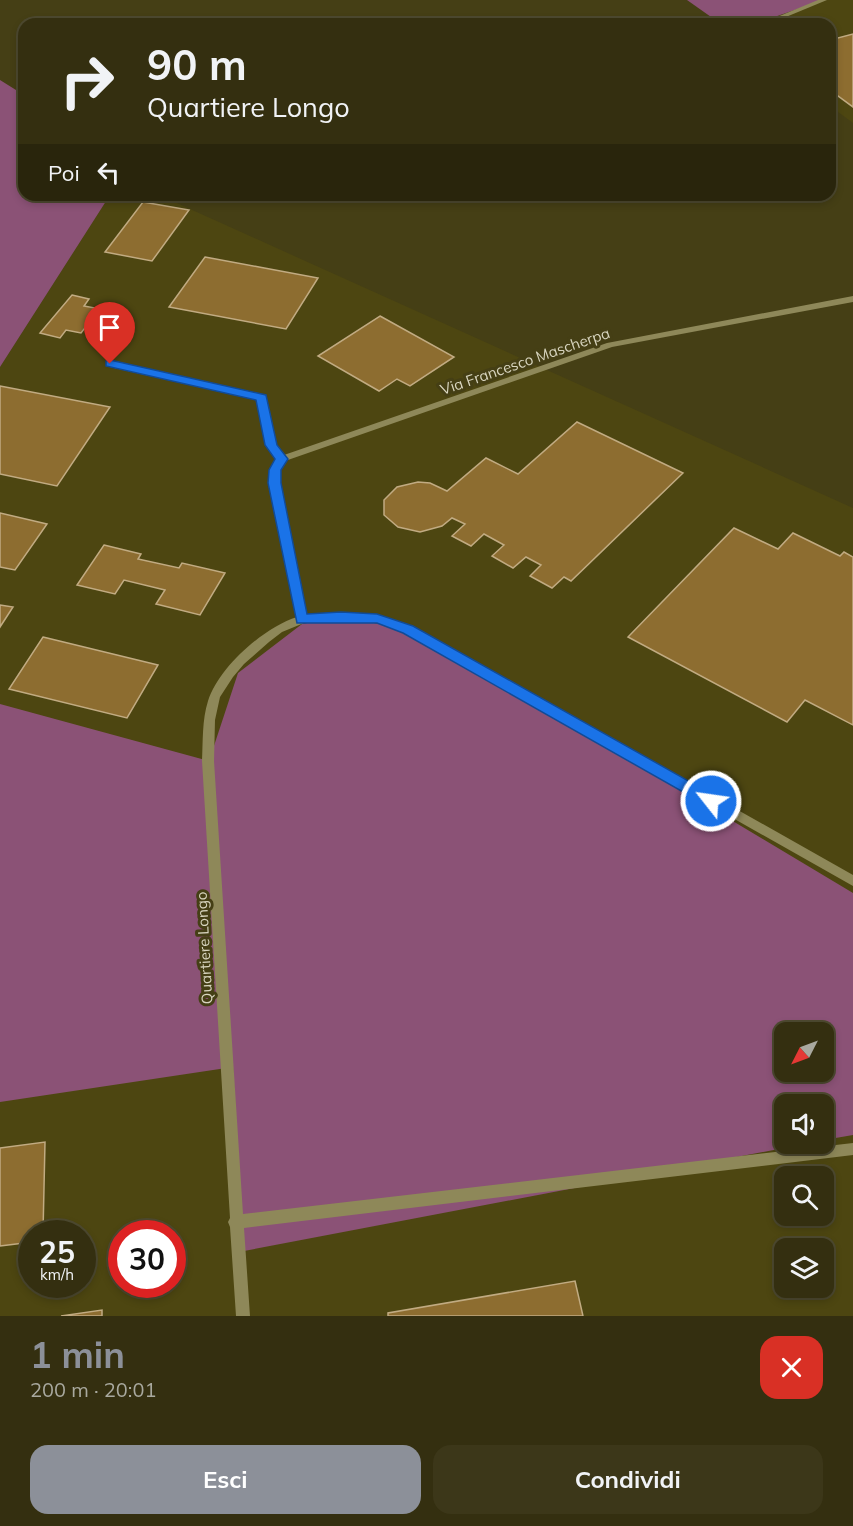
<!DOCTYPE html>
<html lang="it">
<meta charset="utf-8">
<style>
body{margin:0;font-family:Mulish,sans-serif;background:#3c3719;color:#f1f3f6;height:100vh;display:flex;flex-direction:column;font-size:22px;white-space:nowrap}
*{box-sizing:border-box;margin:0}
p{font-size:20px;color:#a9a99f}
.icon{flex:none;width:33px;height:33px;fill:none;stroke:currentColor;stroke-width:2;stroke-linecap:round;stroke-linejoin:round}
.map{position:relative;height:1316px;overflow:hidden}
.sheet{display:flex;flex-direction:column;background:#342f10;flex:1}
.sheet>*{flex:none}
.top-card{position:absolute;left:18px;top:18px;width:818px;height:183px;border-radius:18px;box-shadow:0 3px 9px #0003,0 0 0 2px #4e4a30;background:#342f10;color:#f1f3f6;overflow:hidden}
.needle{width:39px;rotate:228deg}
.tools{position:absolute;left:774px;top:1022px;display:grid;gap:12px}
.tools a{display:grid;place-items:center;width:60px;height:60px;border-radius:12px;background:#342f10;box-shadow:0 3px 9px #0003,0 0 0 2px #4e4a30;font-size:30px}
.speed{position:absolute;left:18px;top:1220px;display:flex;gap:12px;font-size:30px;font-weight:700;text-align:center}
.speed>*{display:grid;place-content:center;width:78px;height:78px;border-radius:50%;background:#342f10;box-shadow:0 3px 9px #0003,0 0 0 2px #4e4a30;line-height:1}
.speed small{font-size:15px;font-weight:400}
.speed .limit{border:9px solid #d22;background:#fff;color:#111}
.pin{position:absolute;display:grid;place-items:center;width:51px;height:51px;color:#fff;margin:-62px -26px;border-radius:50% 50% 50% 0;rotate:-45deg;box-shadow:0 0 6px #0007}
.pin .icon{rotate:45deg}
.me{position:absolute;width:66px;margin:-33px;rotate:300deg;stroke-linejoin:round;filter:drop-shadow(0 0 4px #0008)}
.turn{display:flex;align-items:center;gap:21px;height:126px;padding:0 30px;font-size:27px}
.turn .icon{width:78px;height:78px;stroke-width:2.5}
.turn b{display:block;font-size:42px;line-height:51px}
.then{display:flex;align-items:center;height:57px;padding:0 30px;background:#0003;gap:12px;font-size:22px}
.round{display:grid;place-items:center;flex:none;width:63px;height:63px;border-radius:18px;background:#3c3719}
.headline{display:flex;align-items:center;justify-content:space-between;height:102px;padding:0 30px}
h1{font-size:36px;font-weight:700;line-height:45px;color:#8c9099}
.primary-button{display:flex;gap:12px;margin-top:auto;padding:12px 30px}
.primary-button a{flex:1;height:69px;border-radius:18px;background:#8c9099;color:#fff;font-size:24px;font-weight:700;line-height:69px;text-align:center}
.primary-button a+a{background:#3c3719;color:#f1f3f6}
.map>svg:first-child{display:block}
.built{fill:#4d4611;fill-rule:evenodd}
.green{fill:#8b5276;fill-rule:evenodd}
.building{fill:#8d6d30;stroke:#c1ab82;stroke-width:1.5}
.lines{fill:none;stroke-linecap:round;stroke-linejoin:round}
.minor{fill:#8e8859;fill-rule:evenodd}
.route{fill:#1a73e8;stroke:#114b97;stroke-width:1.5}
.labels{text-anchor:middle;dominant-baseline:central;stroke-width:6;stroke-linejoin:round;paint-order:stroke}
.street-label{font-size:15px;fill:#d8d5bf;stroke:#453f15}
</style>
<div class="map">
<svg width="853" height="1316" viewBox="0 0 853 1316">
<rect width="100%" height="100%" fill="#453f15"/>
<g class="built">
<path d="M823,0H853V123L830,106V24H754Z"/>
<path d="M110,195H159L853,508V1316H0V367ZM784,1032H824V1071H784ZM784,1104H824V1143H784ZM784,1176H824V1215H784ZM32,1233H82V1284H32ZM122,1233H172V1284H122ZM784,1248H824V1287H784Z"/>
</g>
<g class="green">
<path d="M687,0H819L821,1L754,24H721Z"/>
<path d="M0,80L24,95V195H110L0,367Z"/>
<path d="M339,617L414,630L853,893V1135L824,1140V1104H784V1143H810L244,1251L233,1067L0,1102V704L209,761L238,673L302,624ZM784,1032H824V1071H784Z"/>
</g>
<g class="building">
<path d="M853,34V107L830,90V40Z"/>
<path d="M143,202L189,210L152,261L105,252Z"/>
<path d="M205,257L259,267L318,278L286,329L169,307Z"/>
<path d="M72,295L89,299L84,306L100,309L81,333L66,330L60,338L40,333Z"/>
<path d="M380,316L454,357L410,386L397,379L379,391L318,356Z"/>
<path d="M0,386L110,407L57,486L0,474Z"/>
<path d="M577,422L683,473L571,581L564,577L552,588L530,576L541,565L526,557L513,568L492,556L504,545L484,534L471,546L452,536L465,524L452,518L442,526L420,532L398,527L384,515V500L397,487L418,482L430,483L447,491L486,458L518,474Z"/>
<path d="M0,513L47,524L15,570L0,567Z"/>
<path d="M734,528L778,549L793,533L840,556L844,552L853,557V725L805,700L787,722L628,637Z"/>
<path d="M104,545L141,554L138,559L179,568L182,563L225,573L200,615L156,604L165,590L124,580L115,594L77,585Z"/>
<path d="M0,605L13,607L0,627Z"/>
<path d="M43,637L158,665L127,718L9,689Z"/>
<path d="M45,1142L43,1233H32V1242L0,1246V1148Z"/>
<path d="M575,1281L583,1316H388V1313Z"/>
<path d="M102,1310V1316H61Z"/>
</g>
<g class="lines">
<g class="minor">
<path d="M818,0H827L769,24H760Z"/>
<path d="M853,296V302L612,347L285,461L280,470L279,483L306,615C347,609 373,614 412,626L853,875V886L404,632L377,623L340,620L304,623L282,632L269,642L244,664L233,677L220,697L215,720L214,761L243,1214L853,1143V1155L244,1228L250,1316H236L230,1227L228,1222L230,1218L202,761C203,741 202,720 208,701C219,667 263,628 297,617L269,483L270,470L277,459L266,445L258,400L110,367L106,364L110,361L265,396L276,444L284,455L607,343Z"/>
</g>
</g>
<path class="route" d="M110,360L266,395L277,445L288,459L281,470V483L307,614L341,612L377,614L413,626L717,797L719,801L717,805H706L403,633L377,623H297L268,483L269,470L275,459L265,445L256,400L106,366V361Z"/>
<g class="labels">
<g class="street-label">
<text transform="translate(525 361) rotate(-19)">Via Francesco Mascherpa</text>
<text transform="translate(204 948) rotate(-93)">Quartiere Longo</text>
</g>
</g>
</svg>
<div class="tools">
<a><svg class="needle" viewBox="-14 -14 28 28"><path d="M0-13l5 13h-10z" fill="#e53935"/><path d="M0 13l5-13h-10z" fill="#a9a99f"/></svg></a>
<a><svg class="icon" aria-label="sound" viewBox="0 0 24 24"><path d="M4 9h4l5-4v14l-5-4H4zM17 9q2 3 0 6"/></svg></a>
<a><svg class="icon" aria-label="search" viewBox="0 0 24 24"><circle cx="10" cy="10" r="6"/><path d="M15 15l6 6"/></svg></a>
<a><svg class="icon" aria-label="layers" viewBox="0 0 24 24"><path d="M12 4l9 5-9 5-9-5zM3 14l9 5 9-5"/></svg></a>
</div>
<div class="speed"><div>25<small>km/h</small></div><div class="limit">30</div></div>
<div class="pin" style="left:110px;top:364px;background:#d93025"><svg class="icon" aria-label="arrive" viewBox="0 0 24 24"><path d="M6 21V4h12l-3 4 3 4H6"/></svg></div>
<svg class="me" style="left:711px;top:801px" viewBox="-20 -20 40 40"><circle r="17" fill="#1a73e8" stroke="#fff" stroke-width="3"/><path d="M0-11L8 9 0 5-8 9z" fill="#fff"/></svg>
<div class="top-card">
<div class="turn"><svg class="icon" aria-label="right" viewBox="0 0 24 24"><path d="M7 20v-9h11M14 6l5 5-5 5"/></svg><div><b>90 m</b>Quartiere Longo</div></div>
<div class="then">Poi<svg class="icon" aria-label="left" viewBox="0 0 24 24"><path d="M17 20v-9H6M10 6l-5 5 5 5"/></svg></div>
</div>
</div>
<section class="sheet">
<div class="headline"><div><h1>1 min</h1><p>200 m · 20:01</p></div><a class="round" style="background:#d93025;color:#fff"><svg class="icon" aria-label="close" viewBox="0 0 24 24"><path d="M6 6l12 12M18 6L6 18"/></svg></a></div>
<div class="primary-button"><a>Esci</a><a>Condividi</a></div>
</section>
